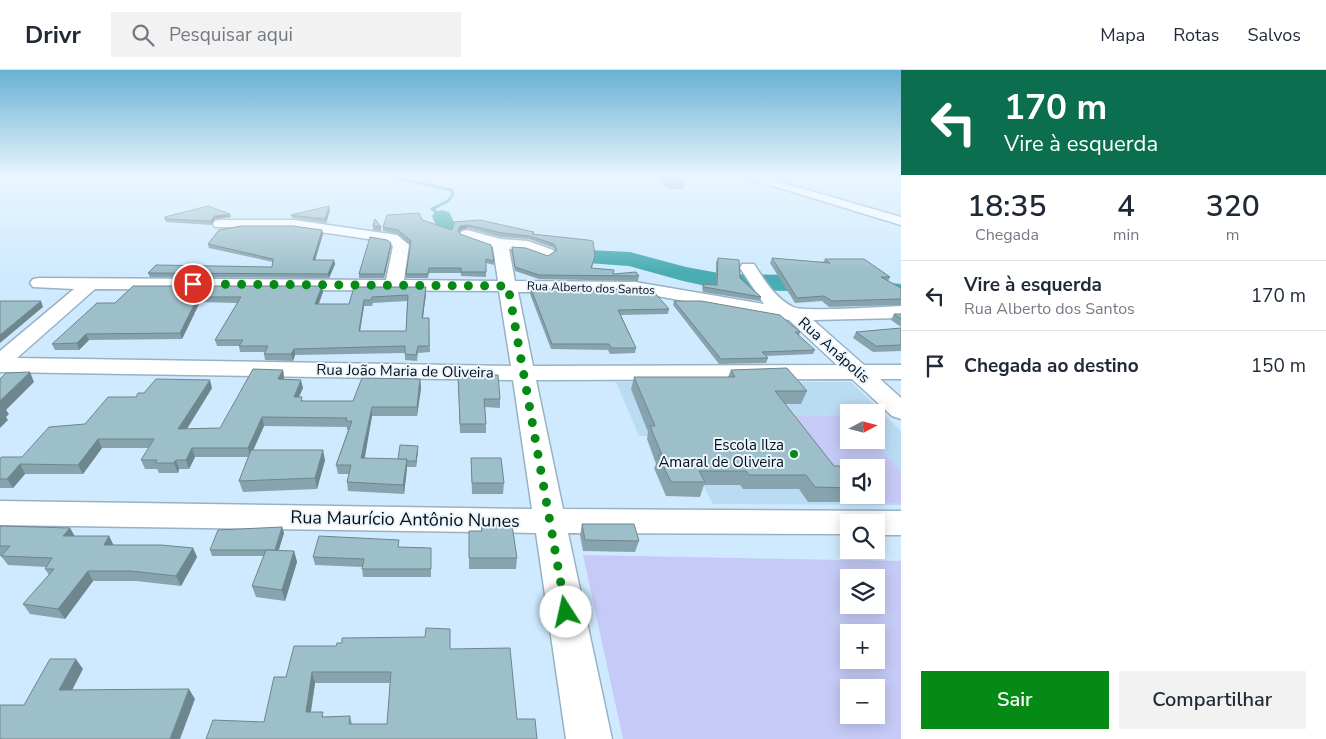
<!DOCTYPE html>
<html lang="pt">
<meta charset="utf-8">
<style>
body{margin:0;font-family:"Nunito Sans",sans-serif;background:#f2f2f3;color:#1f2937;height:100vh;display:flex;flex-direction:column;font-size:19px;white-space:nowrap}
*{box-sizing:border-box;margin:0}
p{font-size:16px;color:#747a83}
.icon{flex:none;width:28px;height:28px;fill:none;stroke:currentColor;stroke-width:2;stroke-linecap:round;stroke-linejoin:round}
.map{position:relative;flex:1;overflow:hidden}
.sheet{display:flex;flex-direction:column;background:#fff;width:425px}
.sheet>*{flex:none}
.guide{background:#0b6e4f;color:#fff;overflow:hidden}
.needle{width:32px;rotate:83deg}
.buttons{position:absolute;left:840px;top:334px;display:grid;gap:10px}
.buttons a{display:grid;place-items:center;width:45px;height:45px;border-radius:0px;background:#fff;box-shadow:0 2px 12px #0003;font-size:25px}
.pin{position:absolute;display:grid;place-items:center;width:42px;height:42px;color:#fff;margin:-21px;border:2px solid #fff;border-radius:50%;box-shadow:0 1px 5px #0007}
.me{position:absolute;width:55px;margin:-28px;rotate:350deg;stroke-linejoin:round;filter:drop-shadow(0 0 4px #0008)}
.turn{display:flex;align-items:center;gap:18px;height:105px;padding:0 20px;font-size:22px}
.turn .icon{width:65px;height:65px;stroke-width:2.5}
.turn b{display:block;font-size:35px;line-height:42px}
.eta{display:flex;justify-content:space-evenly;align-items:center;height:85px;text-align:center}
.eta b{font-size:30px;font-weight:600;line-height:35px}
.action{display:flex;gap:10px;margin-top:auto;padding:10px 20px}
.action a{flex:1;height:58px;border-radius:0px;background:#048a15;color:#fff;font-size:20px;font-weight:600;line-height:58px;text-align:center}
.action a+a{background:#f2f2f3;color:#1f2937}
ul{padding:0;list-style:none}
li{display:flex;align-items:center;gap:15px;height:70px;padding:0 20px;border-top:1px solid #e0e1e3}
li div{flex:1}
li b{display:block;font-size:19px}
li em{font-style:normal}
header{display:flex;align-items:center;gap:30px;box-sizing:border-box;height:70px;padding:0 25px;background:#fff;border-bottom:1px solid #e0e1e3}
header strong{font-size:24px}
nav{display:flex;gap:28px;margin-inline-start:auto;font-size:18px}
.search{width:350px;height:45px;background:#f2f2f3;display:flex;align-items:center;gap:12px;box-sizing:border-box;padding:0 18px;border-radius:0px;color:#747a83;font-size:19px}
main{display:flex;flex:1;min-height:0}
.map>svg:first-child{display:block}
.built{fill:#badcf3;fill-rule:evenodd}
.green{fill:#c5cbf6;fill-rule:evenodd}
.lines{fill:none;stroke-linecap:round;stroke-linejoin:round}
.stream{stroke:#4aadb3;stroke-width:3}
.river{fill:#4aadb3;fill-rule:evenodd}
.minor-casing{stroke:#98b2c5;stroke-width:3}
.minor{fill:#fff;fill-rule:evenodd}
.wall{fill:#87a4ae;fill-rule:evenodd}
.shaded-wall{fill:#6e868d}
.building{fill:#9dbfca;stroke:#6e868d;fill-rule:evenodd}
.route{stroke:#048a15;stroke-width:9;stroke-dasharray:0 16.2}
.poi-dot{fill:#048a15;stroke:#eaf5fd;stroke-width:2}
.labels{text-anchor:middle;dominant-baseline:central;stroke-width:4;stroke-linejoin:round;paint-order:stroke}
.far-street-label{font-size:12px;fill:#060e15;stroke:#eaf5fd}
.street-label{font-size:15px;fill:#060e15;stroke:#eaf5fd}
.poi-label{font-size:15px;fill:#060e15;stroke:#eaf5fd;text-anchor:end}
.near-street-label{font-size:18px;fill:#060e15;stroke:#eaf5fd}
</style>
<header>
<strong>Drivr</strong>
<div class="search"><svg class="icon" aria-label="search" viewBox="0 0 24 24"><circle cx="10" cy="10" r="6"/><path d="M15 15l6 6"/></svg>Pesquisar aqui</div>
<nav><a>Mapa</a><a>Rotas</a><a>Salvos</a></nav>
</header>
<main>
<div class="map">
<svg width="901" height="669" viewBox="0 0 901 669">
<rect width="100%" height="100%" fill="#cfeafe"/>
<path class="built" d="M616,312H851L901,361V435L713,434L678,366H639ZM849,342H876V370H849ZM849,398H876V425H849Z"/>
<g class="green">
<path d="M783,346H849V370H872L901,401V433H851ZM849,398H876V425H849Z"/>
<path d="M583,485L901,491V669H623ZM849,508H876V535H849ZM849,562H876V590H849ZM849,618H876V645H849Z"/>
</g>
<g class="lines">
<path class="stream" d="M396,108L451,120L453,124L448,131L432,139L442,146"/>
<g class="river">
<path d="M442,140L449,142L454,152L465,157L469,161L465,165L458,167L438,160L432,146L435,142Z"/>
<path d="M567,179L630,182L686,197L724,204L793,205L901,214V230L793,221L724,220L683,211L629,196L559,191L555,186L559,181Z"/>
</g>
<g class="minor-casing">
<g id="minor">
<path d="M747,108H766L901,147V155Z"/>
<path d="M220,150H294L397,165L409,175L404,210L498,211L493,177L462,167L460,164L462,161L467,160L501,169L528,171L553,180L555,183L553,186L547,188L526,180L509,179L515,211L635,212L764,234L740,198L742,194H754C765,211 774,227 793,237C803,242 883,237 901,236V248L813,250L864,295H901V309H880L901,328V349L892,346L852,309L536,310L563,439L901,441V465H876V452H849V464L568,463L612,669H566L536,463L0,455V431L532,439L513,310L0,302V281L74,219L33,217L30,213L33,209L39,208L386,210L393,176L388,172L294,158L215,157L213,154L215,151ZM95,219L499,221L511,296L17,288ZM518,222H635L789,250L837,295L533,296Z"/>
</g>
</g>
<use href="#minor" class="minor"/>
</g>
<g class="wall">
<path d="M657,108H683L684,113L683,119H668Z"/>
<path d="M329,136L330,140L326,153L292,148L291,145Z"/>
<path d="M231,147L215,149L211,155L166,152L165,149Z"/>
<path d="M422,150L452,160L454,152L534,162V164L595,186L592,198L613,204L639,206L638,211L539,209L515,201L511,181L512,177L548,186L555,181L554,178L529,169L501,167L467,158L460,160L459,163L460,164L494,191V195L486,193V207L461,206V203H429L428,208H406V204L410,175L398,164L383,161V157Z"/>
<path d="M373,156L381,157V161L373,160Z"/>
<path d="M322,160L323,164L315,190H334L335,194L329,208L150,207L148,203L272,197L273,192L209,178L208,174Z"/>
<path d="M391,177L384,208H359V204Z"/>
<path d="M718,188L761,227L760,231L703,222L702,218L703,214L716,215V192Z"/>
<path d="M772,188L823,192L825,189L890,207L888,211L901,218V235L829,237L822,231L795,233L770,193Z"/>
<path d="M133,216L323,222L319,234H349L354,217L426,223L423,248H429L430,282L418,283L417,291L405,290V283L295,285L293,291L265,290L264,284L265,282H240L239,276H217L215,270L237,233L200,232L182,269L89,270L79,280H55L52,274L115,233ZM407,231L406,261H360L364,236H372L373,233Z"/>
<path d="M531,219L669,239L668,244L621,245L636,278L635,283L610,284L608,280L551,279L530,224Z"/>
<path d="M674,231L800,262L799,266L815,280L813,284L766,286L768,288L766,293L719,294L673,235Z"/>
<path d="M894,244H901V257L891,250Z"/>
<path d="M901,258V281L873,282L853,268L856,262Z"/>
<path d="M283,300L284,308V309L303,318L299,327L303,331H353L420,309L421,318L417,346H372L364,389H398L418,381L416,397H407L404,424L348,421L347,412L349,404H338L336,395L348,360H347V357L264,356L253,380L325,390L317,419L243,422L239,411L249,387H195L189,399H179L178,403H159L157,399H145L141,390L149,378H102L83,404H25L13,418H0V388L22,387L85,354L136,327L144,323L212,318L187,359L220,358Z"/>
<path d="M731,300L807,321L801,334H785L834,396L849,409V425H852L848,432H808L799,419H743L740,415H704L700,427L666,426L654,398L656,394L647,369L648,362L631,319L634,307H728Z"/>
<path d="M458,305L500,329V338L485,337L486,354V363H460Z"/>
<path d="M471,388L504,413L503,424H472Z"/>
<path d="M582,454L639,471L635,482L583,481L580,465Z"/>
<path d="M481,455L517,488L516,499H469V461H481Z"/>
<path d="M0,456L70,458L75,466H109L113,475L193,478L197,487L181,516L136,511H93L65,549L30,544L23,534L49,505L45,499L46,497L8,495L1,486H0Z"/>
<path d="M282,457L284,463L278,481H294L297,492L285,531L256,527L252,516L264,486H212L210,480Z"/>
<path d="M399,477L431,478V507H363L362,497L315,495L313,487Z"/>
<path d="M450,579L517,649L537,669L264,652L286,607ZM315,613H390L387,654H352L350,646L324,647L311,642Z"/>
</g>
<g class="shaded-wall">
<path d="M329,136L330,140L326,153L325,149Z"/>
<path d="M230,144L231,147L215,149L211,155V151L214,146Z"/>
<path d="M468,155L467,158L460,160L458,165V161L460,156Z"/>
<path d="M322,160L323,164L314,194L313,190Z"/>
<path d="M391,173V177L384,208V204Z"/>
<path d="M334,190L335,194L329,208L328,204Z"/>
<path d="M322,216L323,222L316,239L315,234Z"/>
<path d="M426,217V223L422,254V248Z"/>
<path d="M198,227L200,232L182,269L180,263Z"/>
<path d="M364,230V236L359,267V261Z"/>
<path d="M41,231L43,237L0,273V265Z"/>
<path d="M86,264L89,270L79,280L77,273Z"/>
<path d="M294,279L295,285L293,291L291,284Z"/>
<path d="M283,300L284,308L280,318L278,309Z"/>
<path d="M30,302L34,312L6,340L9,344L6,347L8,350L0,358V331Z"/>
<path d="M420,309L421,318L417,346V337Z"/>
<path d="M210,310L212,318L181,368L178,359Z"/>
<path d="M301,310L303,318L295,335L294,327Z"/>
<path d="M372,337V346L363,398L361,388Z"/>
<path d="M262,347L264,356L250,387L248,378Z"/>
<path d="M98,369L102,378L83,404L78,395Z"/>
<path d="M418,376V381L416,397V391Z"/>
<path d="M192,378L195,387L189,399L186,390Z"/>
<path d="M323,380L325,390L317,419L315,408Z"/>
<path d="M407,389V399L404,424L403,415Z"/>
<path d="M176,390L179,399L178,403L174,393Z"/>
<path d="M20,394L25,404L13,418L7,409Z"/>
<path d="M282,457L284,463L277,486L275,480Z"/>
<path d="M70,458L75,468L63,466Z"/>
<path d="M109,466L114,476L104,475Z"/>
<path d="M193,478L197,487L181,516L176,506Z"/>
<path d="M294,481L297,492L285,531L282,520Z"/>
<path d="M88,501L93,511L65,549L58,539Z"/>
<path d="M76,589L83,599L67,630L59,620Z"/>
<path d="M312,602L315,613L309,652L306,642Z"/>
<path d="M189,619L195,629L180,669H170Z"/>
</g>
<g class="building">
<path d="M664,108H683L684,113H669Z"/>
<path d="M208,136L230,144L214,146L211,151L165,149V147Z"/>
<path d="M329,136L325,149L291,145Z"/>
<path d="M419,143L422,150L452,160L454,152L480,150L534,162L532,164L588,170L593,171L595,186L591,198L614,200L613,204L636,202L639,206L539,205L515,197L512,177L526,178L548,186L557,180L554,174L529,166L502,163L468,155L460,156L458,161L460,164L491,175L494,191L486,189V202H461V198H429L428,204H406L411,171L398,160L383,157L387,145Z"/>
<path d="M375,149L381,157L373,156Z"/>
<path d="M241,156H293L322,160L313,190H334L328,204L148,203L156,195L272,197L273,189L208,174L219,160Z"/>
<path d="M370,167L387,170L391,173L384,204H359Z"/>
<path d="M718,188L739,190L740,208L761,227L704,217L703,214L717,215Z"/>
<path d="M772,188L830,193L825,189H864L890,207H881L901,218V229L832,231L824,226L797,228Z"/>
<path d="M133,216H322L315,234H349L354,217H426L422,248H429V276H418L416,285L405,284V276L294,279L291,284H264L268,276H239L243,270H215L241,227H198L180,263L86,264L77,273L52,274L97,233H115ZM408,225L406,261H359L364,230H371L372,227Z"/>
<path d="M531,219H636L654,222L669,239L618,240L636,278H611L609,274H552Z"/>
<path d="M0,231H41L0,265Z"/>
<path d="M674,231H701L780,245L800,262H795L815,280L762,282L768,288L721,289Z"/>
<path d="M894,244H901V249Z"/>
<path d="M901,258V275L876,276L856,262Z"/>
<path d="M787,298L807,321H775L834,396H839L849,409V418L815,417L806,405H749L746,401H699L705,412H671L658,385H662L650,356H655L634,307H735L731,300Z"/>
<path d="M253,299L283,300L278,309L301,310L294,327H302L301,331H353L362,308L420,309L417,337H372L361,388L407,389L403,415L347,412L351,395H336L352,351H346L347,348L262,347L248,378H192L186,390H176L174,393H155L157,390H141L154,369H98L78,395L20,394L7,409H0V388L2,387H22L49,357L85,354L108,327H136L138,323H144L156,309L210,310L178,359L220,358Z"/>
<path d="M30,302L0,331V309L6,303Z"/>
<path d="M458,305H498L500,329H484L486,354H460Z"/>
<path d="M400,375L418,376L416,391H406L407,389H398Z"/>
<path d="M251,380H323L315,408L239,411Z"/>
<path d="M471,388H501L504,413H472Z"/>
<path d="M582,454H634L639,471L585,470Z"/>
<path d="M481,455H512L517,488H469V461H482Z"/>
<path d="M0,456L70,458L63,466H109L104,475H161L193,478L176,506L131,501H88L58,539L23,534L54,499H45L52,488L1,486L10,476H0Z"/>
<path d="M282,457L275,480H210L218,460Z"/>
<path d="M319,466L399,470L398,477L431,478V499H362L364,489L313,487Z"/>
<path d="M266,480L294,481L282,520L252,516Z"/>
<path d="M426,558L450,559V579L510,578L517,649H535L537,669H206L213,650L264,652L274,607H286L294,576H336L337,573H342V568L425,567ZM312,602H391L387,654H349L350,646L322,647L323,642H306Z"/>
<path d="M50,589H76L59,620L189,619L170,669H0V635H24Z"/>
</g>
<linearGradient id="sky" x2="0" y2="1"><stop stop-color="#69b1d3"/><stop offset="0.53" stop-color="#e9f6ff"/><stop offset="1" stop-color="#e9f6ff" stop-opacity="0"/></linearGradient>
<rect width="901" height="202" fill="url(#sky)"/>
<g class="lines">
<path class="route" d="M193,214L508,216L566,542"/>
</g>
<circle class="poi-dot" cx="794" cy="384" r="5"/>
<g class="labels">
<g class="far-street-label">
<text transform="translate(591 218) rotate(2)">Rua Alberto dos Santos</text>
</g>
<g class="street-label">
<text transform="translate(834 280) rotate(42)">Rua Anápolis</text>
<text transform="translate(405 301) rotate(1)">Rua João Maria de Oliveira</text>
</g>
<g class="poi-label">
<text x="784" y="375">Escola Ilza<tspan x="784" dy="17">Amaral de Oliveira</tspan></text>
</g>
<g class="near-street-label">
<text transform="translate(405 449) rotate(1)">Rua Maurício Antônio Nunes</text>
</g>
</g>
</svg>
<div class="buttons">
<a><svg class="needle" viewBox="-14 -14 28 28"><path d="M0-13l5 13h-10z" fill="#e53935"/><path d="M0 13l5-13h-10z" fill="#747a83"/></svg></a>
<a><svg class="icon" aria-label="sound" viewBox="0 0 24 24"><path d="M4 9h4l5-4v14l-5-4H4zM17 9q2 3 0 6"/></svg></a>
<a><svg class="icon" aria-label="search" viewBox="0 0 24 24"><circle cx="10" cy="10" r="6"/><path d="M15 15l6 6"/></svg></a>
<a><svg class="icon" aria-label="layers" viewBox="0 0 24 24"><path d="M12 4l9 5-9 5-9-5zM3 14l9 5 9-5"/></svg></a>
<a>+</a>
<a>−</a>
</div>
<div class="pin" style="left:193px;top:214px;background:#d93025"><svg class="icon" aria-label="arrive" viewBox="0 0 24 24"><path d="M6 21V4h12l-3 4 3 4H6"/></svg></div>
<svg class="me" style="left:566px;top:542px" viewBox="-20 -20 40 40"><circle r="19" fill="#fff"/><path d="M0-13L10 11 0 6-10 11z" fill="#048a15"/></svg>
</div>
<section class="sheet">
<div class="guide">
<div class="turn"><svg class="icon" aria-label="left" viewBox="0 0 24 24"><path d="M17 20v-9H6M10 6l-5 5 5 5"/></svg><div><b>170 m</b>Vire à esquerda</div></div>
</div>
<div class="eta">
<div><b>18:35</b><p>Chegada</p></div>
<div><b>4</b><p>min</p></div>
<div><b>320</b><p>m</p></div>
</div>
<ul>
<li><svg class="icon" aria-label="left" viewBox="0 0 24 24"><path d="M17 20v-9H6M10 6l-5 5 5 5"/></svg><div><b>Vire à esquerda</b><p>Rua Alberto dos Santos</p></div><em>170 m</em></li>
<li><svg class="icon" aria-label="arrive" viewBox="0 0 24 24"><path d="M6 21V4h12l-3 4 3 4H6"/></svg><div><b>Chegada ao destino</b></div><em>150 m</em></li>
</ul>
<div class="action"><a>Sair</a><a>Compartilhar</a></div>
</section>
</main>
